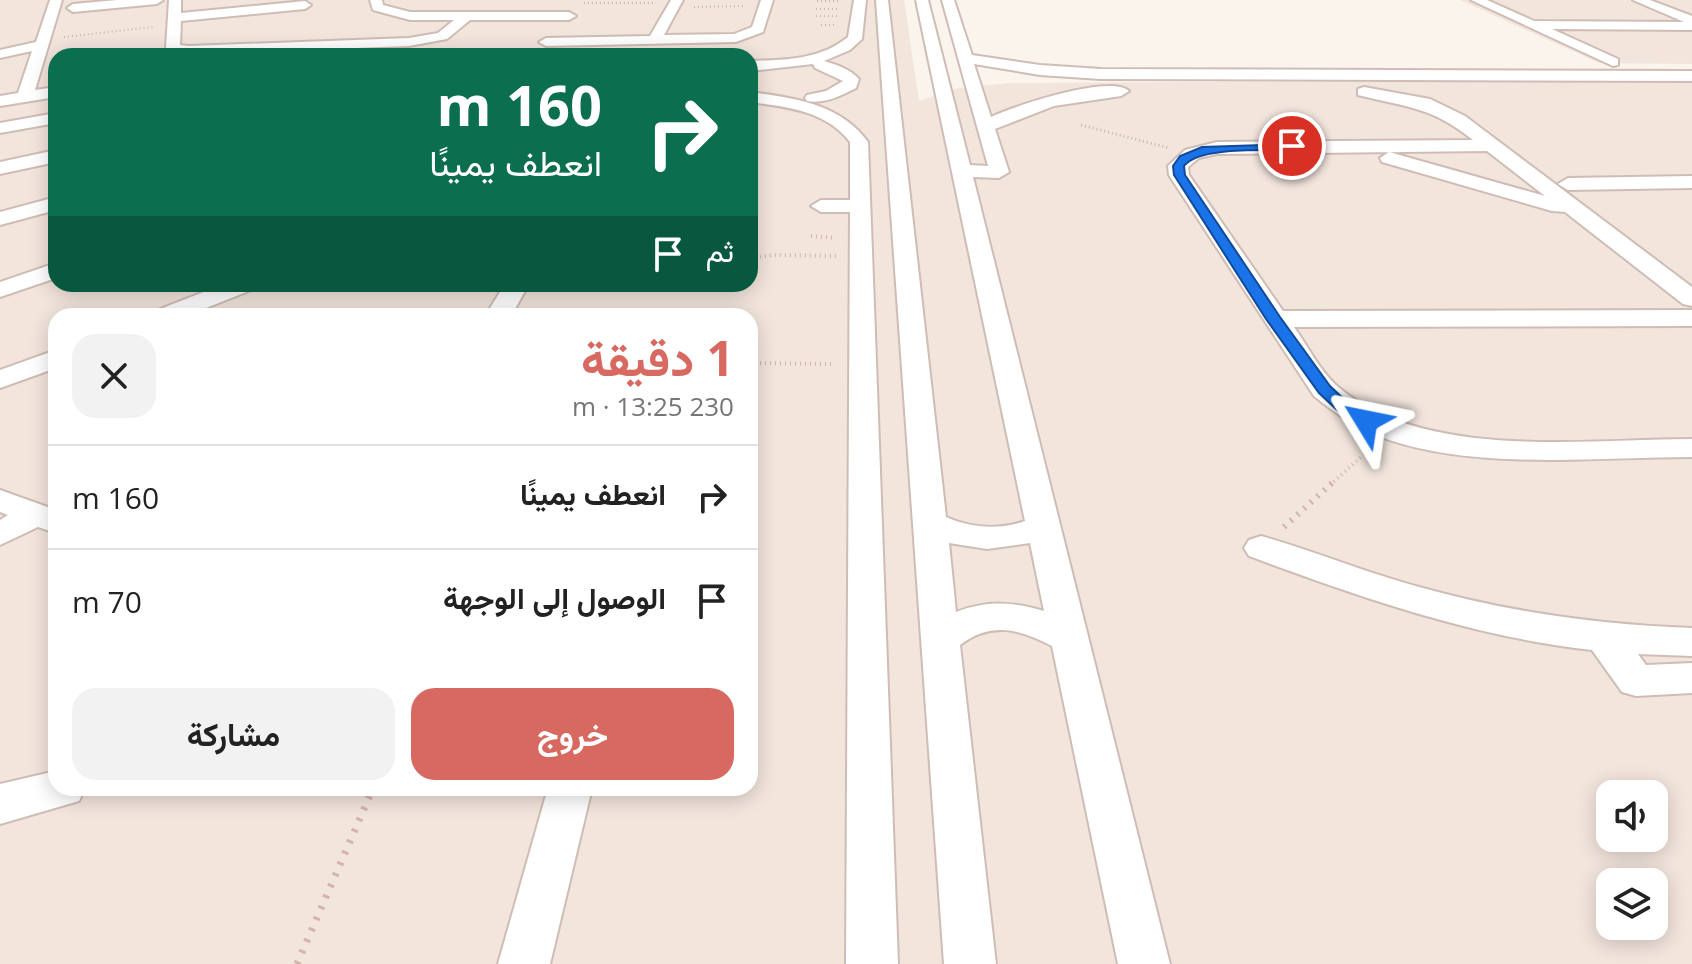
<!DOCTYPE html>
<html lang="ar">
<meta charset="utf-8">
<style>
body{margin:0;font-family:"Open Sans",Vazirmatn,sans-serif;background:#f2f2f2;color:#222;direction:rtl;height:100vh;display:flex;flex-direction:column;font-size:30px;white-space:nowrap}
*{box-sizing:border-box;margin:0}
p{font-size:26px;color:#767676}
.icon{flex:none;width:44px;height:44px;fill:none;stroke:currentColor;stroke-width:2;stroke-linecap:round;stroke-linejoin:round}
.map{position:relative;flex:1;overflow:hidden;direction:ltr}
.details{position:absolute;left:48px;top:308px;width:710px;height:488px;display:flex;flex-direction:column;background:#fff;border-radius:24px;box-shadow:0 4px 20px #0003;direction:rtl}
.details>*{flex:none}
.guide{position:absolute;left:48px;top:48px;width:710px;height:244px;border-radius:24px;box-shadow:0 4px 20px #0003;direction:rtl;background:#0b6e4f;color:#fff;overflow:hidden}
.controls{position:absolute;left:1596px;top:780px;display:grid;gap:16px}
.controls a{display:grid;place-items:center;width:72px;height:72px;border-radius:16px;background:#fff;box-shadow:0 4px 20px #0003;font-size:40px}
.pin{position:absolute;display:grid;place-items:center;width:68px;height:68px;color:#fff;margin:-34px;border:4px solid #fff;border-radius:50%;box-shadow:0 2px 8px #0007}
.me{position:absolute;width:88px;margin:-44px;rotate:305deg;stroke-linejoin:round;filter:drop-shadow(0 0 6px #0008)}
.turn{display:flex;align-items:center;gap:28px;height:168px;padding:0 24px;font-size:36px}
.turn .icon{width:104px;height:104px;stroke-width:2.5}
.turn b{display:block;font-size:56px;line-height:68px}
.then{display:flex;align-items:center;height:76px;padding:0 24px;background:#0003;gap:16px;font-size:30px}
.round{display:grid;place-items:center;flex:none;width:84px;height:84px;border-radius:24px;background:#f2f2f2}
.summary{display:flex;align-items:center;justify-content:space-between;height:136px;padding:0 24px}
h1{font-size:48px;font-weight:700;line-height:60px;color:#d76960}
.action{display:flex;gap:16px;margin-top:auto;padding:16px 24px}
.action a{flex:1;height:92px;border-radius:24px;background:#d76960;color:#fff;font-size:32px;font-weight:700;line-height:92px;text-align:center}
.action a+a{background:#f2f2f2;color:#222}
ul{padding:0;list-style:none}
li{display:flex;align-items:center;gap:24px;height:104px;padding:0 24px;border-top:2px solid #e0e0e0}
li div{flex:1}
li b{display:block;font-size:30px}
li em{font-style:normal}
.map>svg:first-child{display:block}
.residential{fill:#f2e5dc;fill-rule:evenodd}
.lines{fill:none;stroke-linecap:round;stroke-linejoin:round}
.minor-casing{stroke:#cfbdb5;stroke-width:4}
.path-far4{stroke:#d3b4aa;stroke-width:2;stroke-dasharray:1 3;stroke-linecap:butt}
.path-far3{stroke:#d3b4aa;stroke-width:3;stroke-dasharray:1 3;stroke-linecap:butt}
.path-far2{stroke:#d3b4aa;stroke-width:4;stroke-dasharray:1 4;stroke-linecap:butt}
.path-far1{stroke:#d3b4aa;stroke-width:6;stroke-dasharray:2 7;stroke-linecap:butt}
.path{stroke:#d3b4aa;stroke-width:7;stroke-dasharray:3 9;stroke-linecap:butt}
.minor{fill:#fff;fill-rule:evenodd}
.route{fill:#1a73e8;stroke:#114b97;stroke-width:2}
</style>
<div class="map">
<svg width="1692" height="964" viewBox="0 0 1692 964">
<rect width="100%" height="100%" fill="#fbf4ed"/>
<g class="residential">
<path d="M0,0H904L919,101L958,88L1010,83L1692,80V964H0ZM56,56H750V284H56ZM56,316H750V788H56ZM1610,794H1654V838H1610ZM1610,882H1654V926H1610Z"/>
<path d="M1460,0H1692V64L1599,63Z"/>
</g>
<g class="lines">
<g class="minor-casing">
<g id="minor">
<path d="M50,0H62L35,90L56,87V97L0,106V96L18,93L32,51L0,58V50L36,42Z"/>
<path d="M117,0H163L157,4L73,12L67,8L73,4Z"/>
<path d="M169,0H181V13L305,1L311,5L305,9L181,21L180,45L189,46L409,38L438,33L454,20H410L373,10L370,0H382L383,5L410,12H569L576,16L569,20H470L447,39L409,46L189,54L166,48Z"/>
<path d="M671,0H683L664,35L734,34L752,27L761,0H773L763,32L736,42L546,46L539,42L546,38L650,36Z"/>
<path d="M854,0H866L862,39L850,50L824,61C837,65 850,69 859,79L856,88C840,96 825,104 807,101L805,98L807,95L826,91L843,81L815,68L813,64L750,71V61C784,60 820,60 848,37Z"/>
<path d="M876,0H888L946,517C971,528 999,530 1025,521L916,0H928L970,165L988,166L942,0H954L972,55L1040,65L1101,69L1692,71V81L1101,79L1040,75L974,64L991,117C1014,106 1110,74 1129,91L1121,96L1054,106L995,129L1009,172L999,178L973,177L1170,964H1118L1052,646C1020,629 991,621 960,645L996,964H944ZM949,543L987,549L1030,543L1044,611C1013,602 988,600 956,612Z"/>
<path d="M1471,0H1487L1534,21L1684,22L1633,0H1650L1692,16V30L1552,29L1618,59V65L1613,66Z"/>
<path d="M1364,87L1430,99L1465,116L1692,287V306L1683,304L1565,212L1552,211L1382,162L1380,158L1389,152L1545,196L1487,151L1217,154L1199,158L1188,167L1189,175L1283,311L1692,310V326L1294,327C1307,345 1320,371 1337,386C1423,461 1584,439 1692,439V457C1594,457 1454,473 1365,430C1346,421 1330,409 1314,396L1169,175L1168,166L1185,150L1217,142L1473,140C1430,106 1409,108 1358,95V89Z"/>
<path d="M750,92C794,98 840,103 868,142L898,964H846L850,212H821L811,206L821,200H850V142C826,111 787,107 750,102Z"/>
<path d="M56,113V123L0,133V123Z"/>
<path d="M56,150V162L0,174V162Z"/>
<path d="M1692,176V188L1568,190L1558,184L1568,178Z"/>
<path d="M56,197V210L0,225V212Z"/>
<path d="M56,263V278L0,297V282Z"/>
<path d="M224,284H258L254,289L186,316H151L155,311Z"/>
<path d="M505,284H529L511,316H485Z"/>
<path d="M56,350V368L0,388V370Z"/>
<path d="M0,490L56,510V533L38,527L0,545V520L8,515L0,512Z"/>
<path d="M1261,536C1314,551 1366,573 1419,587C1509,612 1599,625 1692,628V656L1638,654L1646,665L1692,663V693L1636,696L1622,692L1592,650C1474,637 1359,597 1249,556L1244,548L1249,540Z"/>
<path d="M56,771V788H85L79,801L0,824V784Z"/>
<path d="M548,788H592L550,964H498Z"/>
</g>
</g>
<g class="path-far4">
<path d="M817,1H840"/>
<path d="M584,3H654"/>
<path d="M694,7L744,6"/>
<path d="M816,9H839"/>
<path d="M816,16H839"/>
<path d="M821,25H836"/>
<path d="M64,37L153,27"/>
</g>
<path class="path-far3" d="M1081,125L1169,148"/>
<g class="path-far2">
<path d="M811,236L835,238"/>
<path d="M750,258L773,255L837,256"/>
<path d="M750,363L835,364"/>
<path d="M1330,485L1371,448"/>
</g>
<path class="path-far1" d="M1284,527L1332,483"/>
<path class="path" d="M297,964L373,788"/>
<use href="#minor" class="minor"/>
</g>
<path class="route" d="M1295,144L1297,146L1292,150C1266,151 1199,146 1184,166L1185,175L1280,317L1330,386L1348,403L1372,417L1375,421L1372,425H1360L1337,410L1319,393L1266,319L1174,175L1173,166L1180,156L1202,147Z"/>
</svg>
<div class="controls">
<a><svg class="icon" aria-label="sound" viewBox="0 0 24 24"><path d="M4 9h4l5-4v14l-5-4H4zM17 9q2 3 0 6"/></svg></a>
<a><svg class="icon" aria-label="layers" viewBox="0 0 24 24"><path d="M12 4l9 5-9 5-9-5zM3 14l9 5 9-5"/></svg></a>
</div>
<div class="pin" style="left:1292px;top:146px;background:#d93025"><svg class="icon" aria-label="arrive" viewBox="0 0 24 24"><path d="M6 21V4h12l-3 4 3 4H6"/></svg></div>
<svg class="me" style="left:1366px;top:421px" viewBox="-20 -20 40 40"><path d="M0-17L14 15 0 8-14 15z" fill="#1a73e8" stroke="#fff" stroke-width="4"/></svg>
<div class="guide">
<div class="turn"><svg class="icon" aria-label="right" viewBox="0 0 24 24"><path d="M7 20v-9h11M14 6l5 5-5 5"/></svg><div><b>160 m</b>انعطف يمينًا</div></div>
<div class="then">ثم<svg class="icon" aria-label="arrive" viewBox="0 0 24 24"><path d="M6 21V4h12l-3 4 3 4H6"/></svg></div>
</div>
<section class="details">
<div class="summary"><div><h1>1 دقيقة</h1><p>230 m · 13:25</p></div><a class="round"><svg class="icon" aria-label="close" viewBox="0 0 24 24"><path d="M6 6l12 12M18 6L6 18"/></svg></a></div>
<ul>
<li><svg class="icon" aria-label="right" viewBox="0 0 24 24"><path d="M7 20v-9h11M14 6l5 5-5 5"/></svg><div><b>انعطف يمينًا</b></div><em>160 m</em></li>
<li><svg class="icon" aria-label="arrive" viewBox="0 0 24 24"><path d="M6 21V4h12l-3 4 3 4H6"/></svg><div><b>الوصول إلى الوجهة</b></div><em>70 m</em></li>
</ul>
<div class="action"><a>خروج</a><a>مشاركة</a></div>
</section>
</div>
